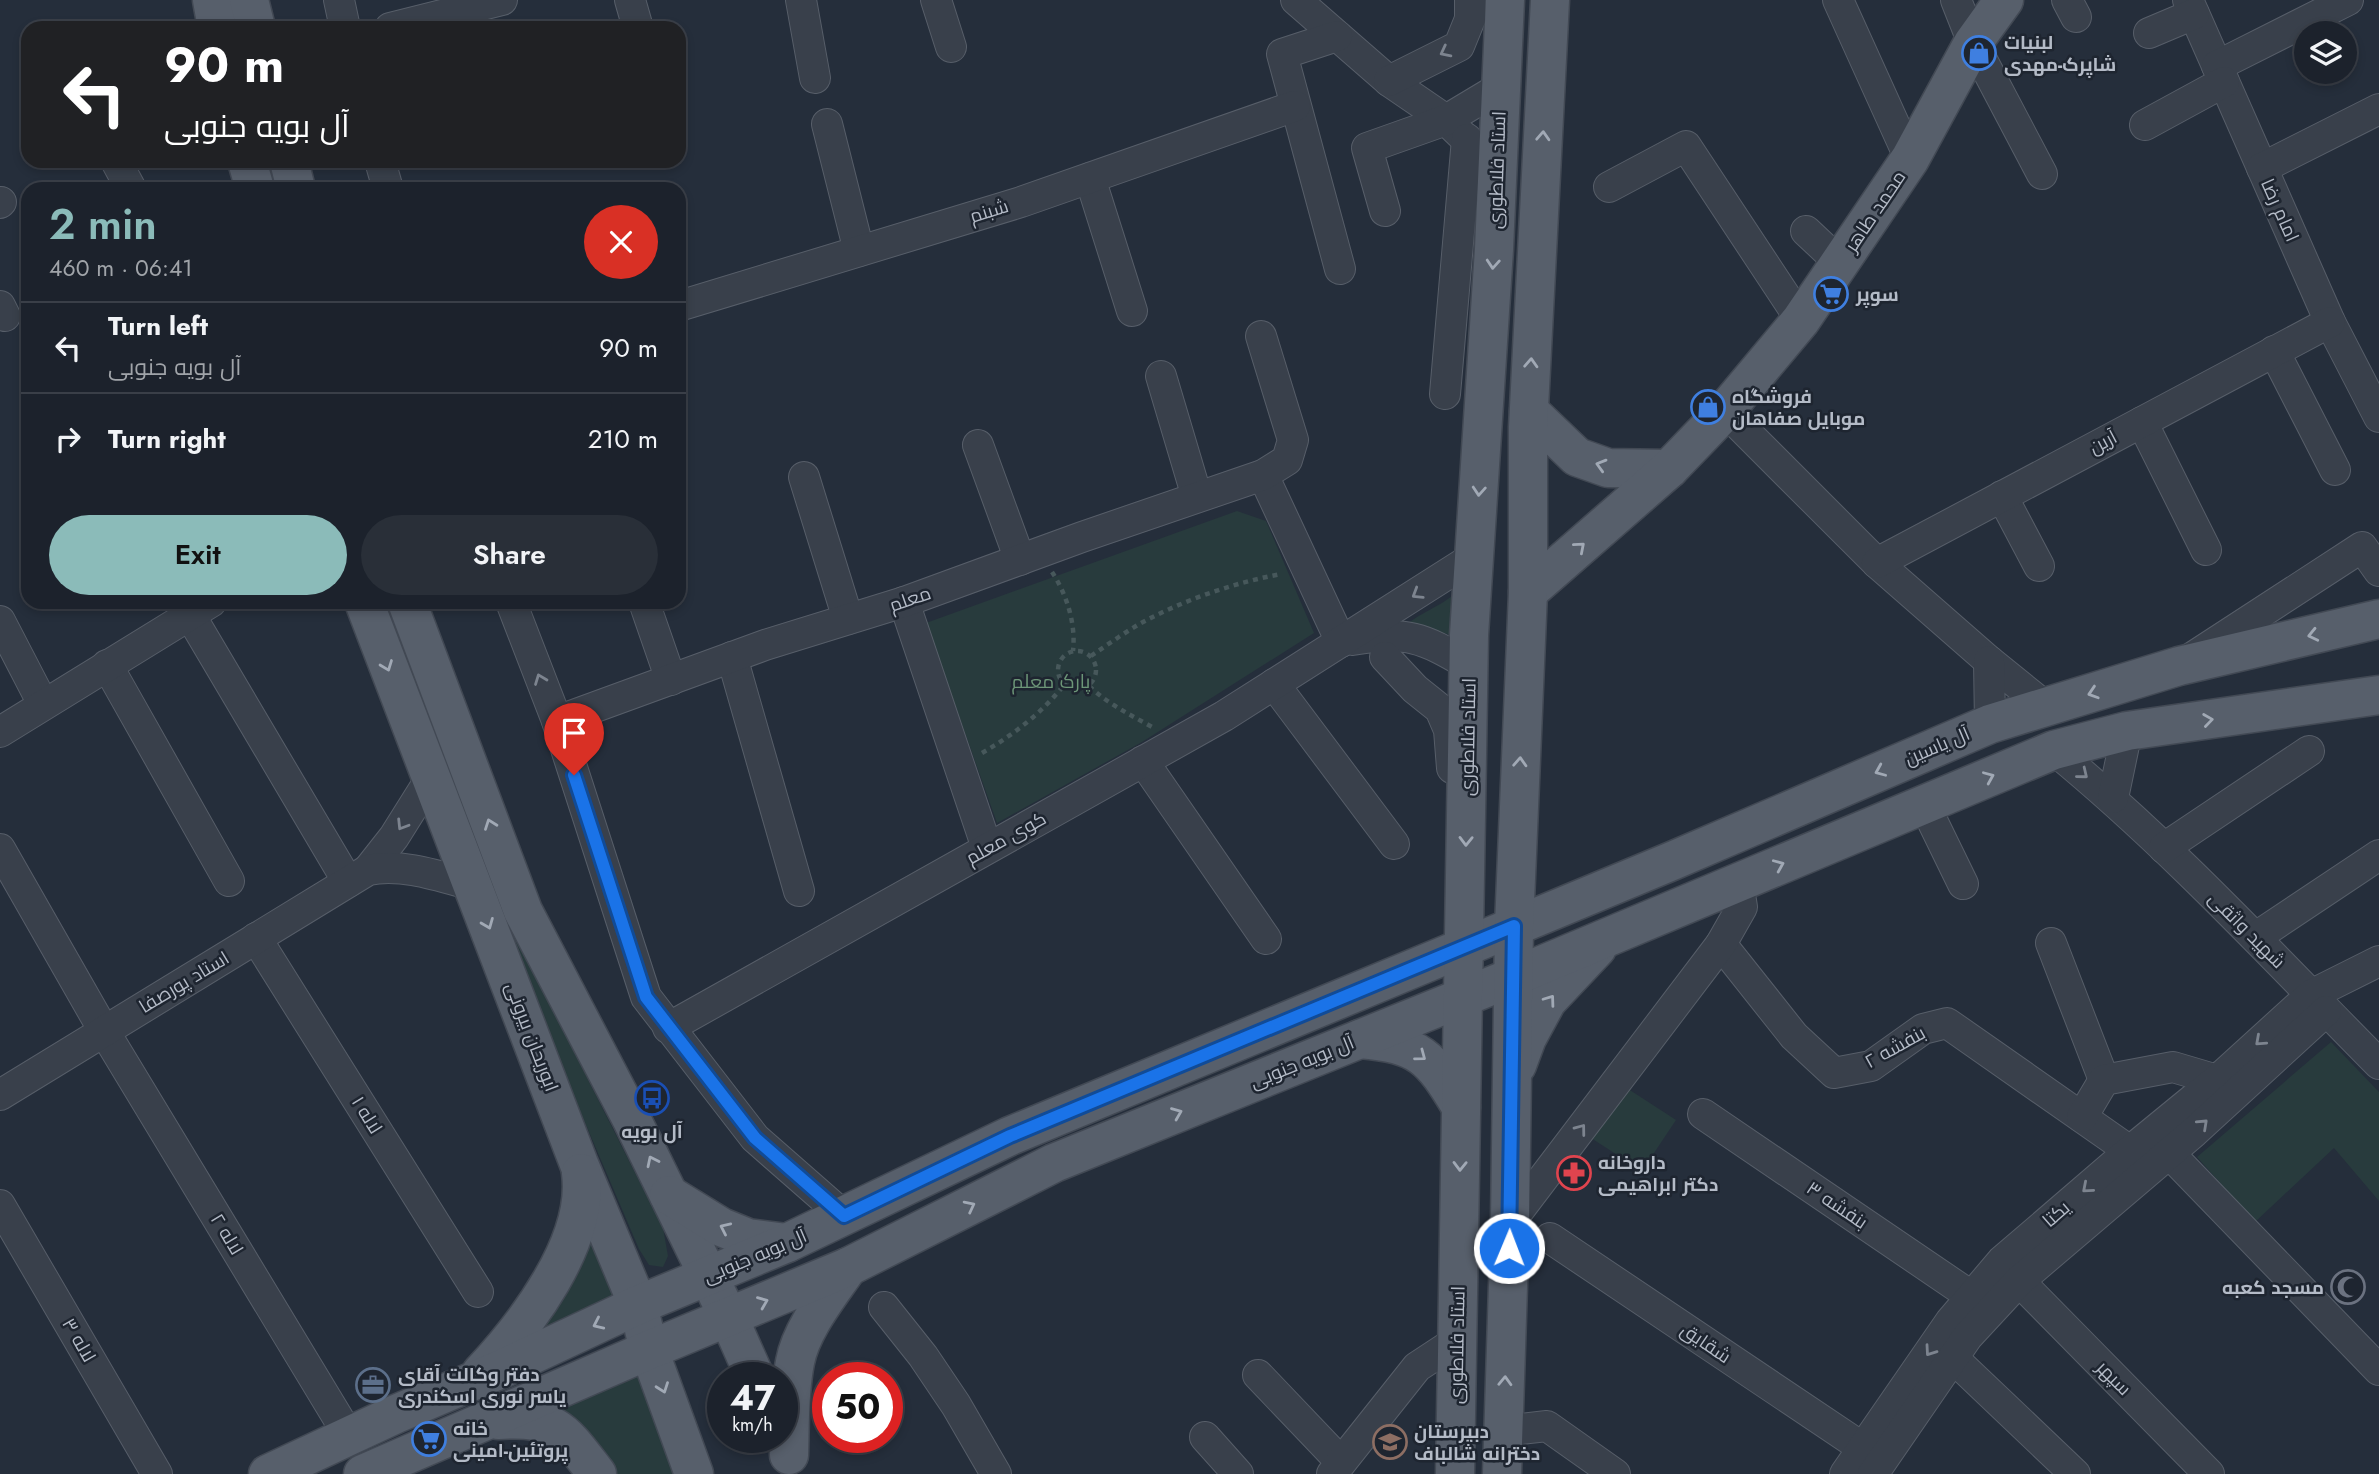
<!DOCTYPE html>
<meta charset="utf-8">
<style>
body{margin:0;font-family:Jost,Cairo,sans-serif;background:#292f38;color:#f1f3f6;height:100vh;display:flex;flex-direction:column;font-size:26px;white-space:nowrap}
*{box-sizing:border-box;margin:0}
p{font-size:23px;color:#a0a4a9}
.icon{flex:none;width:38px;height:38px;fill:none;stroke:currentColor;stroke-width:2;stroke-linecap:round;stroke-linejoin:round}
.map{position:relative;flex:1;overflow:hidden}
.panel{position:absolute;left:21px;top:182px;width:665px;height:427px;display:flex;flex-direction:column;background:#1c222c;border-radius:21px;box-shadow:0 4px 10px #0003,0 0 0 2px #3a3f48}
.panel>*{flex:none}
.banner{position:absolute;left:21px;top:21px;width:665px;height:147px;border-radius:21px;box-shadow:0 4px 10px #0003,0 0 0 2px #3a3f48;background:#202124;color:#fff;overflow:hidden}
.controls{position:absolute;left:2294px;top:21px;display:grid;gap:14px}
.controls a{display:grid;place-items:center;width:63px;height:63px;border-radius:50%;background:#1c222c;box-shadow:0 4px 10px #0003,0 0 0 2px #3a3f48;font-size:35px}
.speed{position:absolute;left:707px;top:1362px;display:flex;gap:14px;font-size:35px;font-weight:700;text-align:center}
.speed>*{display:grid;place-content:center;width:91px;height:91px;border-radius:50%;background:#1c222c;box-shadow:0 4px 10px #0003,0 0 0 2px #3a3f48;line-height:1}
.speed small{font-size:18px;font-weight:400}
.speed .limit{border:10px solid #d22;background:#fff;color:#111}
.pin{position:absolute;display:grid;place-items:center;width:60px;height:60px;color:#fff;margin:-72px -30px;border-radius:50% 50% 50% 0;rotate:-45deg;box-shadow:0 0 7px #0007}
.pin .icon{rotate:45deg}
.me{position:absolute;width:77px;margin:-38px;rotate:1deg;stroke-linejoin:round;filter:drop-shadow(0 0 5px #0008)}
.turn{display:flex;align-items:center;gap:24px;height:147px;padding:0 28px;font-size:32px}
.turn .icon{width:91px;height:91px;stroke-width:2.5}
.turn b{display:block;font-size:49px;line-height:60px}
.round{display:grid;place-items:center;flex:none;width:74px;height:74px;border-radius:37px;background:#292f38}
.overview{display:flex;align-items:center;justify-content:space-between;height:119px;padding:0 28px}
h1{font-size:42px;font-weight:600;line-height:52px;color:#8bbbb9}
.button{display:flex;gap:14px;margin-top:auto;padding:14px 28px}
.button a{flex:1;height:80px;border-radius:42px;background:#8bbbb9;color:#111;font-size:28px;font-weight:600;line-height:80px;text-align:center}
.button a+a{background:#292f38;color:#f1f3f6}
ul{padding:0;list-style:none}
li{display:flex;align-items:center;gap:21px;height:91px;padding:0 28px;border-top:2px solid #3a3f48}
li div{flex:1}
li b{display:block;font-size:26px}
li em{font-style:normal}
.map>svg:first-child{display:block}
.green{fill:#283b3d}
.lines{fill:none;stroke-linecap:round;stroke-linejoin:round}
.minor-casing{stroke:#575e69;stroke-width:32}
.major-casing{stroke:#424954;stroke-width:41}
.path{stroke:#47585b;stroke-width:4.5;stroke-dasharray:5 5;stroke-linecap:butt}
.minor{stroke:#39404b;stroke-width:30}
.major{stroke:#575f6b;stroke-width:38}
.oneway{stroke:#7d848f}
.oneway2{stroke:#a1a9b5}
.route-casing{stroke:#114b97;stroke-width:18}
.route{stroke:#1a73e8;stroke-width:12}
.labels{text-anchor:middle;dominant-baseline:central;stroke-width:5;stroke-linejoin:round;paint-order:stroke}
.poi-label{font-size:19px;font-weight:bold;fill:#b4bbc7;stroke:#1e2530;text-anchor:start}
.street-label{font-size:19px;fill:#b4bbc7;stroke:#1e2530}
.park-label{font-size:19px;fill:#6d9678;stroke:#1e2530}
</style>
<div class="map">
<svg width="2379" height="1474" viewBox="0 0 2379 1474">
<rect width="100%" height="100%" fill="#252e3b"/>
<g class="green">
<path d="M1237,511L1266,521L1314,633L1142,742L997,823L926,623Z"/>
<path d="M1463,586L1459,644L1448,634L1405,626C1425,609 1443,607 1463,586Z"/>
<path d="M462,789L524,953L663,1228L668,1256L663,1267L649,1265L639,1249L547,1034L452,794Z"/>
<path d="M2331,1042L2379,1092V1201L2334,1148L2255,1222L2197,1157Z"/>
<path d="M1622,1085L1676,1120L1642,1171L1588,1136Z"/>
<path d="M591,1202L626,1293L524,1339Z"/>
<path d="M640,1372L680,1474H610L549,1412Z"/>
</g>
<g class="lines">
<g class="minor-casing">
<g id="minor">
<path d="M339,0L345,28"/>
<path d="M630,0L638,28"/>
<path d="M801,0L815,78"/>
<path d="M936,0L951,47"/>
<path d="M1296,0L1389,81L1446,120L1497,169"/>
<path d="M1838,0L1910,159"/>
<path d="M1956,0L1973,43L2042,174"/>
<path d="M2067,0L2076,17"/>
<path d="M2188,0L2330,322L2379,417"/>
<path d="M390,28L502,0"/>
<path d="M2149,33L2194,14"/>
<path d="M1337,36L1282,54L1340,269"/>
<path d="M2217,66L2348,0"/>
<path d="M1389,81L1459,46L1470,19V0"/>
<path d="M827,124L859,251"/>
<path d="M2145,125L2224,82"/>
<path d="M116,161L131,189"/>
<path d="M380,161L388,189"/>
<path d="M2262,168L2379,109"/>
<path d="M1090,178L1132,311"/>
<path d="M1609,187L1686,146L1801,320"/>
<path d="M0,203L1,202"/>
<path d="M1385,211L1367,148L1446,120L1501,87"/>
<path d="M1806,231L1840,263"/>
<path d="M0,306L5,316"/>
<path d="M679,306L1021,202L1295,106"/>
<path d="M2274,351L2335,470"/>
<path d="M1161,376L1197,497"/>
<path d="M1445,394L1467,139"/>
<path d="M1725,411L1877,563L1989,661L2046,707"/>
<path d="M2142,422L2206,550"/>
<path d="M978,445L1020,560"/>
<path d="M1263,475L1341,642"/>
<path d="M804,477L848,619"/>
<path d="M2002,496L2039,566"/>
<path d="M1877,563L2330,322"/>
<path d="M511,602L557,721L646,997L755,1138L844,1216"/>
<path d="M644,602L671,680"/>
<path d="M904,602L987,848"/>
<path d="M190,615L348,882"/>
<path d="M0,621L43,704"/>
<path d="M1352,640C1407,631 1422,637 1469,665"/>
<path d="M732,657L799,891"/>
<path d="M1385,657L1415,689L1440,709L1449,730L1452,768"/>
<path d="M2193,657L2362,547L2379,571"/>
<path d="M1989,661L1990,724"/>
<path d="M107,665L229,881"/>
<path d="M1274,684L1394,844"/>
<path d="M557,721L765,645L904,602L1082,537L1263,475L1287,460L1293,440L1261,336"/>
<path d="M0,732L211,602"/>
<path d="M2054,750C2171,846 2273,957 2379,1064"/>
<path d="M1143,761L1266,939"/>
<path d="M2113,798L2127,731"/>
<path d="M1924,804L1963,884"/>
<path d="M2164,848L2309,751"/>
<path d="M0,849L104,1031L349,1436"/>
<path d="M368,870L394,837L431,778"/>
<path d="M2256,937L2379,855"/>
<path d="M256,938L478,1292"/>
<path d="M2051,943L2104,1080"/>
<path d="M1721,944L1794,1036L1834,1073L1871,1066L1923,1029L1947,1023L2130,1151"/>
<path d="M668,1028L1224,716L1474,557"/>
<path d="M0,1095L368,870C402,863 439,876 472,885"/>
<path d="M1703,1114L1971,1296"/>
<path d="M2082,1117L2104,1080L2173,1067L2217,1080"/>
<path d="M2169,1153L2379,1370"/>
<path d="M0,1205L157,1474"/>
<path d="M1510,1222L1721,944L1742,907L1738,882"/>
<path d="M1550,1238L1863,1448"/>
<path d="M2019,1281L2209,1474"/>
<path d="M884,1307L923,1356L956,1405L996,1474"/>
<path d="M1953,1358L2075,1474"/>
<path d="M1258,1375L1341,1462"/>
<path d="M1503,1431L1547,1426L1615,1474"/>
<path d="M1205,1437L1238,1474"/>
<path d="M1332,1474L1417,1367L1458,1340"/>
<path d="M1845,1474L1950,1322L2002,1261L2130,1151L2224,1074L2311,995L2379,961"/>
<path d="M1873,1474L1968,1336L2019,1281L2194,1132L2326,1011"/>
</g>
</g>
<g class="major-casing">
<g id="major">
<path d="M212,0L217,28"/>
<path d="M249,0L256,28"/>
<path d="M247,161L255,189"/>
<path d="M289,161L296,189"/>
<path d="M1529,411L1577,457L1608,468L1669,469"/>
<path d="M1528,592L1669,469L1725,411L1801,320L1910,159L1973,43L2004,0"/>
<path d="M364,602L579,1164L638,1305L649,1350L694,1474"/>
<path d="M407,602L523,911L631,1118L728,1316L755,1377"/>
<path d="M1360,1039C1420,1044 1431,1057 1461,1107"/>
<path d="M1517,1065L1527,1038L1547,1001L1597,948"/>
<path d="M669,1195L721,1227L748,1238L787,1243"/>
<path d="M481,1373C526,1325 590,1242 581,1173"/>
<path d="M498,1420C557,1416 563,1430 597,1474"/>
<path d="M789,1455C790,1425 789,1392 795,1362C801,1329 829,1295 848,1267"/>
<path d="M268,1474L396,1414L504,1368L638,1305L787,1243L1010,1136L1672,861L1990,724L2179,666L2379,619"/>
<path d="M363,1474L649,1350L848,1267L1054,1163L1513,977L2054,750L2127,731L2379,695"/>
<path d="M1455,1474L1469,635L1494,249L1505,0"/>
<path d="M1502,1474L1510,1222L1514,926L1528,592V427L1550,0"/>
</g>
</g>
<g class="path">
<path d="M1052,572C1067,595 1076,624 1073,651"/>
<circle cx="1077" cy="670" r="19"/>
<path d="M1091,656C1107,645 1124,633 1141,623C1184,600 1233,583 1281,574"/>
<path d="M1089,686C1108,704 1129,714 1152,727"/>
<path d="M982,753C1013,735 1042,713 1064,685"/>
</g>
<use href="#minor" class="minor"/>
<use href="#major" class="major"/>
</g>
<defs><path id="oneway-chevron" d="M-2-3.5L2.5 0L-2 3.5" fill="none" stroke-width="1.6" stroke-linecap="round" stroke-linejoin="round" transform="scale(1.75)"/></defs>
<g class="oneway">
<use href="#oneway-chevron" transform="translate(1445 52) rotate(153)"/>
<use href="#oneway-chevron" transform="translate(1417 594) rotate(148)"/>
<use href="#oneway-chevron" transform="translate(540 679) rotate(-111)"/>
<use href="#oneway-chevron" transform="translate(2083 774) rotate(39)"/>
<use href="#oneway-chevron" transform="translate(402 825) rotate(122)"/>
<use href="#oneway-chevron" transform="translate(2260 1041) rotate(138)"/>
<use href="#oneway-chevron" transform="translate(2203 1124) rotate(-43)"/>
<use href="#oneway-chevron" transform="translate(1581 1129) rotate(-53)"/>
<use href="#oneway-chevron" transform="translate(2087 1188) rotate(139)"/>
<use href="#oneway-chevron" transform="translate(1930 1351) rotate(125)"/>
</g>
<g class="oneway2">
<use href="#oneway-chevron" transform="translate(1543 136) rotate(-87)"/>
<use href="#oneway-chevron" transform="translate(1493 264) rotate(94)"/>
<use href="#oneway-chevron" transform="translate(1531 363) rotate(-87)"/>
<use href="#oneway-chevron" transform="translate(1601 465) rotate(-164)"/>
<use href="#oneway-chevron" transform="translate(1479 491) rotate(94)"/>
<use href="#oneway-chevron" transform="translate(1580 547) rotate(-41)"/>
<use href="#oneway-chevron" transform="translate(2313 635) rotate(167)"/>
<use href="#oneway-chevron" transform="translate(387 666) rotate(69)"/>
<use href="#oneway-chevron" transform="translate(2093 693) rotate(162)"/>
<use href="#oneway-chevron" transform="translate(2208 720) rotate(-8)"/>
<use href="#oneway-chevron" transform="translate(1520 762) rotate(-87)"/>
<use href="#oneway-chevron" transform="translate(1880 771) rotate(157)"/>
<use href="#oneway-chevron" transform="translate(1989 777) rotate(-23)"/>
<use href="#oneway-chevron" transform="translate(490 824) rotate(-110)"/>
<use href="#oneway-chevron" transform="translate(1466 841) rotate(91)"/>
<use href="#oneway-chevron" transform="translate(1779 865) rotate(-23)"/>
<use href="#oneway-chevron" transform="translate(488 924) rotate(68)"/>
<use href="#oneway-chevron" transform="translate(1550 1000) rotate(-54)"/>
<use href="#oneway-chevron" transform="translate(1421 1056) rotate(37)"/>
<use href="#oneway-chevron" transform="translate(1177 1113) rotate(-22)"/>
<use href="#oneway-chevron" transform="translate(652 1161) rotate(-116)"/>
<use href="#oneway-chevron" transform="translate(1460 1166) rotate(91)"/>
<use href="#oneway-chevron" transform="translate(970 1206) rotate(-27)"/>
<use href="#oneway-chevron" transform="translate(725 1228) rotate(-155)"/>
<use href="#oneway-chevron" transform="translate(763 1302) rotate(-22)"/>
<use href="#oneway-chevron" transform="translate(598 1324) rotate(155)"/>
<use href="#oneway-chevron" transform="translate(1505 1381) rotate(-88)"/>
<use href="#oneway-chevron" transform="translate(663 1388) rotate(70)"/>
</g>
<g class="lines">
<g class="route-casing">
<path id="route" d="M574,775L646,997L755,1138L844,1216L1010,1136L1514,926L1509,1248"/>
</g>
<use href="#route" class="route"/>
</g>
<defs>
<g id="shop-ring" transform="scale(1.75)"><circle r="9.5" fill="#1e2530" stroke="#3f7fe0" stroke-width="1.5"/><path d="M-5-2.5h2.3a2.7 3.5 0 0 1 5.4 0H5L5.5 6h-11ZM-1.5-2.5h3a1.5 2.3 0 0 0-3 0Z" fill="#3f7fe0"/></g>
<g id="supermarket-ring" transform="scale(1.75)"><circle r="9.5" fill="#1e2530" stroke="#3f7fe0" stroke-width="1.5"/><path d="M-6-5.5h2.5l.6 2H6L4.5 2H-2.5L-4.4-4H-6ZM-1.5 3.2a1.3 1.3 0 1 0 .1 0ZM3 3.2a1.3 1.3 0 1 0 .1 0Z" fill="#3f7fe0"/></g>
<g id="bus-ring" transform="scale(1.75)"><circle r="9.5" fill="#1e2530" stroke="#1a4fb4" stroke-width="1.5"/><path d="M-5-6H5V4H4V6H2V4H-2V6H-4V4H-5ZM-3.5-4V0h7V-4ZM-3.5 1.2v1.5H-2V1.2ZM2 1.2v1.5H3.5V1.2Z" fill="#1a4fb4"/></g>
<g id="pharmacy-ring" transform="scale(1.75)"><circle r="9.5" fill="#1e2530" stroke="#e0444e" stroke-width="1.5"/><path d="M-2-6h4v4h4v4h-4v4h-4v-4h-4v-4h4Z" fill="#e0444e"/></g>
<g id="mosque-ring" transform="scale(1.75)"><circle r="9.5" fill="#1e2530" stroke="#6b7280" stroke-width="1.5"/><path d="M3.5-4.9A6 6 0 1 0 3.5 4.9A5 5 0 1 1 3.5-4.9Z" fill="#6b7280"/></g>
<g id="office-ring" transform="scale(1.75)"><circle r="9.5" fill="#1e2530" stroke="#5c6f8a" stroke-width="1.5"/><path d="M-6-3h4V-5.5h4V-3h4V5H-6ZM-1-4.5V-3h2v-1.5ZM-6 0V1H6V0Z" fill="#5c6f8a"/></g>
<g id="school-ring" transform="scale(1.75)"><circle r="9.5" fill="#1e2530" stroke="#8d6e63" stroke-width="1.5"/><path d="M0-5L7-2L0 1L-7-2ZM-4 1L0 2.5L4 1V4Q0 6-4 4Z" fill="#8d6e63"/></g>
</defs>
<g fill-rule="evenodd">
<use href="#shop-ring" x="1979" y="53"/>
<use href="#supermarket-ring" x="1831" y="294"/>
<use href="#shop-ring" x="1708" y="407"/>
<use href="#bus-ring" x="652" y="1098"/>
<use href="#pharmacy-ring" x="1574" y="1173"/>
<use href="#mosque-ring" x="2348" y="1287"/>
<use href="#office-ring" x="373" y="1385"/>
<use href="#supermarket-ring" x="429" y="1439"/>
<use href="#school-ring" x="1390" y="1442"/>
</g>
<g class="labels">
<g class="poi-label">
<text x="2004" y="42">لبنیات<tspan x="2004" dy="22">شاپرک-مهدی</tspan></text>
<text x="1856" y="294">سوپر</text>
<text x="1732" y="396">فروشگاه<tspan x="1732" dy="22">موبایل صفاهان</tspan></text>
<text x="652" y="1131" text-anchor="middle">آل بویه</text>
<text x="1598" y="1162">داروخانه<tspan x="1598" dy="22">دکتر ابراهیمی</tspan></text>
<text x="2324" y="1287" text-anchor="end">مسجد کعبه</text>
<text x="398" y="1374">دفتر وکالت آقای<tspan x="398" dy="22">یاسر نوری اسکندری</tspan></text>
<text x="453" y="1428">خانه<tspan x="453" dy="22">پروتئین-امینی</tspan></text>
<text x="1414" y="1431">دبیرستان<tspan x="1414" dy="22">دخترانه شالباف</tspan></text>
</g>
<g class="street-label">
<text transform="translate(1497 170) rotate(-88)">استاد فلاطوری</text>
<text transform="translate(2280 210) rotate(66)">امام رضا</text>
<text transform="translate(989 211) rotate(-17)">شبنم</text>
<text transform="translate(1875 211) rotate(-56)">محمد طاهر</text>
<text transform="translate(2103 442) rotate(-28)">آرین</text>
<text transform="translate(910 599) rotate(-19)">معلم</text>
<text transform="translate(1468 737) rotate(-89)">استاد فلاطوری</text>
<text transform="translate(1937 746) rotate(-23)">آل یاسین</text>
<text transform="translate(1006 838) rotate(-29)">کوی معلم</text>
<text transform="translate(2247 930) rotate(45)">شهید واثقی</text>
<text transform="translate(184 982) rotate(-31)">استاد پورصفا</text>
<text transform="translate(532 1037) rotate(69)">ابوریحان بیرونی</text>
<text transform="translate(1895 1047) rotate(-29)">بنفشه ۲</text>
<text transform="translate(1302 1062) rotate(-22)">آل بویه جنوبی</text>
<text transform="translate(367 1115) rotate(58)">لاله ۱</text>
<text transform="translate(1837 1205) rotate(34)">بنفشه ۳</text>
<text transform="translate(2056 1214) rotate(-41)">یکتا</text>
<text transform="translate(227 1234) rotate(59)">لاله ۲</text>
<text transform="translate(755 1256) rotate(-23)">آل بویه جنوبی</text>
<text transform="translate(79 1340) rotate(60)">لاله ۳</text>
<text transform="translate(1706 1343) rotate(34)">شقایق</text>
<text transform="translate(1457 1345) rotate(-89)">استاد فلاطوری</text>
<text transform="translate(2114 1378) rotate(45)">سپهر</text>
</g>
<g class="park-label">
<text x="1051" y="681">پارک معلم</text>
</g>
</g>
</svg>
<div class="controls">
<a><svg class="icon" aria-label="layers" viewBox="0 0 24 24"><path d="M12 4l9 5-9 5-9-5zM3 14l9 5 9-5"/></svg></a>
</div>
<div class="speed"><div>47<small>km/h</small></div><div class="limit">50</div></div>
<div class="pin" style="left:574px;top:775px;background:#d93025"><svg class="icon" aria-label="arrive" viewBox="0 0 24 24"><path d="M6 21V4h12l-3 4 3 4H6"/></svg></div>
<svg class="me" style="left:1509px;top:1248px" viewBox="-20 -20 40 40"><circle r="17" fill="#1a73e8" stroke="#fff" stroke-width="3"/><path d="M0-11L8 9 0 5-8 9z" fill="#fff"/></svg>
<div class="banner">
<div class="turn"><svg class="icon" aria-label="left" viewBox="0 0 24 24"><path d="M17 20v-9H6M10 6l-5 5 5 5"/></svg><div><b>90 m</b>آل بویه جنوبی</div></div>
</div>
<section class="panel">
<div class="overview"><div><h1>2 min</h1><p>460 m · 06:41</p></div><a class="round" style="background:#d93025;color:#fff"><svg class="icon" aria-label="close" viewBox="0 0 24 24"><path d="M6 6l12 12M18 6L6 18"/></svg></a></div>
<ul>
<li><svg class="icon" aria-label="left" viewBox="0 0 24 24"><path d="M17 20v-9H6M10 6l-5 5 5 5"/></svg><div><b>Turn left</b><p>آل بویه جنوبی</p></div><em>90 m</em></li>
<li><svg class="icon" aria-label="right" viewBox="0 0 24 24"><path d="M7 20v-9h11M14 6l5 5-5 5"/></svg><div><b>Turn right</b></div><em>210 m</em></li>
</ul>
<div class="button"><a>Exit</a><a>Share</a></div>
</section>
</div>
